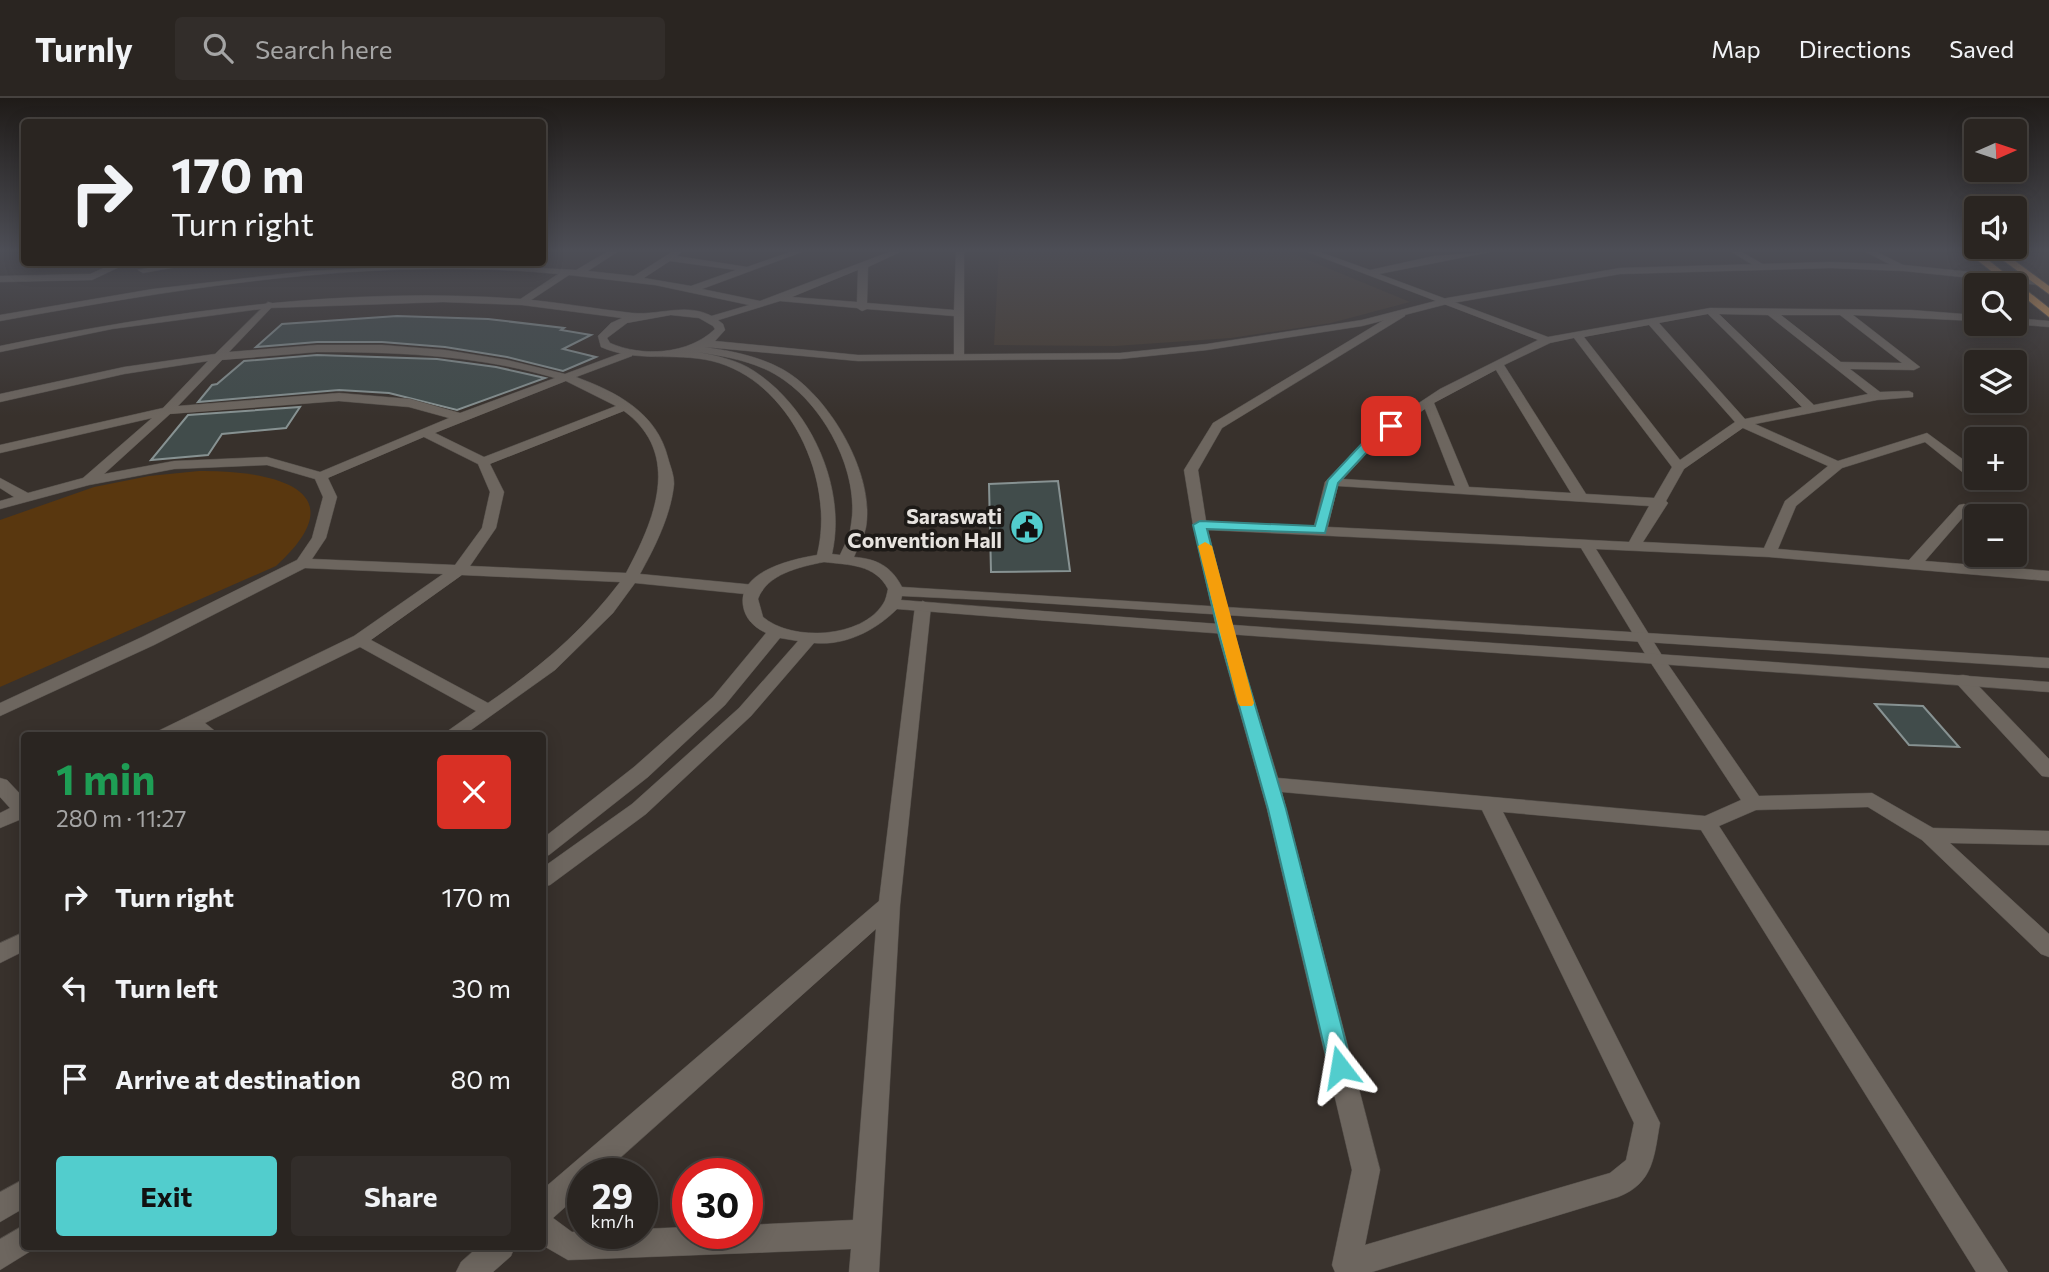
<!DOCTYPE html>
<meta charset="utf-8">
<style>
body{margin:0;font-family:Commissioner,sans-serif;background:#322d2a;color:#f1f3f6;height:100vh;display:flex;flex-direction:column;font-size:26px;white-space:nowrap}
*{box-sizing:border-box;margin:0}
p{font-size:23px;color:#a5a5a5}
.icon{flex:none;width:38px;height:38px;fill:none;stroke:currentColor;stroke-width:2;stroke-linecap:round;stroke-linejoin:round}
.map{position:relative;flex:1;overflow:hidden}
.panel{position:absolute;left:21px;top:634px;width:525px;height:518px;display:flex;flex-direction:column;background:#2a2521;border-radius:7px;box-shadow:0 4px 18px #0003,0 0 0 2px #46423f}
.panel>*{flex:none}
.guide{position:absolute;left:21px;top:21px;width:525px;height:147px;border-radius:7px;box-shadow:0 4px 18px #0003,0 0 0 2px #46423f;background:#2a2521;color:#f1f3f6;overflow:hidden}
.needle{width:46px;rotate:87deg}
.buttons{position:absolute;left:1964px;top:21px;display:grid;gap:14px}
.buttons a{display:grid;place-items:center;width:63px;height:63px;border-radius:7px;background:#2a2521;box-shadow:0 4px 18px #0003,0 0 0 2px #46423f;font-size:35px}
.speed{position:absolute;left:567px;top:1060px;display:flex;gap:14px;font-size:35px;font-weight:700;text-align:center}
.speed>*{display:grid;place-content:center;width:91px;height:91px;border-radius:50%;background:#2a2521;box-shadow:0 4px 18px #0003,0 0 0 2px #46423f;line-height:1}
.speed small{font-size:18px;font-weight:400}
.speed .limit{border:10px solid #d22;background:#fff;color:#111}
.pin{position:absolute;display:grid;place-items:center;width:60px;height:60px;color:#fff;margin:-30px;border-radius:14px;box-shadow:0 4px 10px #0006}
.me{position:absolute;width:77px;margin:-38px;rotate:346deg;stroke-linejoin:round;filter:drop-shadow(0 0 5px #0008)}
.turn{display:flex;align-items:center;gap:24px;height:147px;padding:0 35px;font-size:32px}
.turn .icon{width:91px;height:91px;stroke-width:2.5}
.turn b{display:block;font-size:49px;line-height:60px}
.round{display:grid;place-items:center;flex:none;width:74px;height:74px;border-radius:7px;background:#322d2a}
.overview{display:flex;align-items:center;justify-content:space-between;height:119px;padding:0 35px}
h1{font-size:42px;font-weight:700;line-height:52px;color:#1e9e55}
.action{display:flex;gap:14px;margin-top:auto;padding:14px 35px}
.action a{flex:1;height:80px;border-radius:7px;background:#52cdcd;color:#111;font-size:28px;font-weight:700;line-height:80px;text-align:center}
.action a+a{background:#322d2a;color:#f1f3f6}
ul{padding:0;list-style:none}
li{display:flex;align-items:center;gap:21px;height:91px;padding:0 35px}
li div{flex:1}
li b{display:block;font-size:26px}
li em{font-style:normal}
header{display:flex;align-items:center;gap:42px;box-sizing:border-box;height:98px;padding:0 35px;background:#2a2521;border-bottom:2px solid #46423f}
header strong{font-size:33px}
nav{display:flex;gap:38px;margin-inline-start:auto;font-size:24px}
.search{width:490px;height:63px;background:#322d2a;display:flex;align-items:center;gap:18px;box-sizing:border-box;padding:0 24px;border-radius:7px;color:#a5a5a5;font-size:26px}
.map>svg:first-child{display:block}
.built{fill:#453a2f}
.green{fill:#59370f}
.building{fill:#414c4b;stroke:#879292;stroke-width:2}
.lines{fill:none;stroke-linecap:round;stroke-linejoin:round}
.minor-casing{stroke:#534e49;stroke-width:1}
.tertiary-casing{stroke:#534e49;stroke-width:1}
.trunk-casing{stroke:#534e49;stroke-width:2}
.minor{fill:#6d665f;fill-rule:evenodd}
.tertiary{fill:#6d665f;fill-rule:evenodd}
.trunk{fill:#de9c54;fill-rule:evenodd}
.route{fill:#52cdcd;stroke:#358585;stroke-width:2}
.slow{fill:#f59e0b}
.labels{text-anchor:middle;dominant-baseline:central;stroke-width:7;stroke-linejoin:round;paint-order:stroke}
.poi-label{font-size:21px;font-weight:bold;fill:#e7e3df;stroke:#1d1a17;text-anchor:end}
</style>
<header>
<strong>Turnly</strong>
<div class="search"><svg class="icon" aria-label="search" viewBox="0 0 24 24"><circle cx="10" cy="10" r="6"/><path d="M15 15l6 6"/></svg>Search here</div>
<nav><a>Map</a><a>Directions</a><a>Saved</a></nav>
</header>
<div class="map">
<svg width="2049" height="1174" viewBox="0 0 2049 1174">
<rect width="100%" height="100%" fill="#38312c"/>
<path class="built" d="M999,154H1289L1410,204L1331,225L1231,240L1115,248L994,247Z"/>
<path class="green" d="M199,373C266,372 363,389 276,468L0,589V422L94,389L149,378Z"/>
<g class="building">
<path d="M397,218L488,221L564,230L561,232L591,237L563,251L596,259L563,273L507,259L445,249L382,244H317L256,249L282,226Z"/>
<path d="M317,257L437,261L496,269L545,280L457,312L389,295L339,292L198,304L212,287L217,286L244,263Z"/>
<path d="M300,309L286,330L222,336L208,357L151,362L188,317Z"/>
<path d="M1058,383L1070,473L991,474L989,386Z"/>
<path d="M1875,606L1923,608L1959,649L1909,647Z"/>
</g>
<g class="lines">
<g class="minor-casing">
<g id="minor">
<path d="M607,154H617L588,173L634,178L672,154H682L677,158L747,169L790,154H802L702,191L760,203L889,154H900L868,169L867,205L954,212L956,154H964V259L959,262L954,259V218L867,211L862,213L857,210L780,203L712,224L707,221L708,219L749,207L655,187L569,177L525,206H519V202L558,176C372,158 182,190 0,223V217L153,191L308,173L465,166L576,172ZM670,163L736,172L691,188L644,180ZM858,172L857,204L792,199Z"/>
<path d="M1308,154H1320L1370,172L1434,158L1490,154L1379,176L1548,239L1710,210L1911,212L1976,217V223L1853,217L1920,269L1914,272L1850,271L1880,294L1909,293L1913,295V299L1877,302L1755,326L1838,363L1927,335L1976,371V380L1981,381H1971L1925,344L1842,370L1796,408L1778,451L1909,462L1959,407L1964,406L1971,410L1925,463L2049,473V483L1769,459L1596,451L1663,559L1759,698L1872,695L1933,730L2049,733V747L1950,745L2049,836V859L2041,856L1922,742L1868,709L1756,712L1719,728L2008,1174H1976L1701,732L1503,714L1660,1025C1654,1058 1654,1085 1618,1099L1372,1174H1335L1332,1167L1352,1072L1267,711L1217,533L1193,427L1184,372L1213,325L1397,214H1405V218L1222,330L1198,372L1206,423L1314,428L1325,384L1369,338L1440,291L1538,242ZM1708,216L1802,309L1745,321L1659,225ZM1719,216L1768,217L1868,296L1814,307ZM1781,217H1840L1902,265L1841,264ZM1649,227L1735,324L1680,362L1584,239ZM1574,240L1672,369L1654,400L1586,396L1504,267L1550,245ZM1496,272L1571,395L1469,389L1434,305ZM1425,311L1455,388L1343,381L1377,344ZM1743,330L1828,368L1785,403L1764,450L1643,444L1668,405L1666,403L1684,371ZM1338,388L1649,408L1629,444L1328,429ZM1208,432L1581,450L1647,559L1741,702L1705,718L1278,680L1233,533ZM1282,694L1482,712L1634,1025L1626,1062L1610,1075L1365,1147L1380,1072Z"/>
<path d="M1732,154H1742L1766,168L1758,170Z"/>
<path d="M1866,154H1877L1909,170L1901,172Z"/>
<path d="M117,164H130L92,182L0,184V178L90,176Z"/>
<path d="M177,164H205L143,175L138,172Z"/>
<path d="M268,204L272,205V209L229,254L317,247H382L445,252L507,262L565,276L624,254H632V258L576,279C617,294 657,315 668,360C670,368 674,376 674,386C671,417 655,449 640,476L755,487L763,492L755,497L635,485L613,515L555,572L464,637H442L476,613L360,549L205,625L220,637H198L190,632L180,637H156L158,633L354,538L443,476L305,470L154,547L0,618V605L142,539L297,462L312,440L323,399L315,381L267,367L174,371L89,387L0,411V403L14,399L0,390V380L28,395L83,380L152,320L0,355V347L163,310L208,263L124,276L0,304V296L124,269L215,256ZM317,254C397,254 478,257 555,280L460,315L410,301L339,295L178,308L222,262ZM566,283L616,308L484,359L435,335ZM339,303L409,309L449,320L320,374L267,359L174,363L104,376L170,316ZM624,313C683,356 654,423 626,475L470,468L496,430L504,394L490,366ZM424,339L478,366L490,394L482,430L455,467L312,461L326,440L337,399L328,380ZM462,477L620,484C583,533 538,571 488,605L371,542Z"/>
<path d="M2014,220L2049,223V229L2013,226Z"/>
<path d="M923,503L931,508L900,807L879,1174H849L851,1151L568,1162L542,1147V1092L879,803L915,508ZM876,831L853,1122L747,1127V1136H688V1129L642,1131V1136H583V1133L572,1134L553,1120L583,1093V1076H602Z"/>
<path d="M1963,577L1969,578L2049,661V679L2042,678L1957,586L1954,582L1957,578Z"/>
<path d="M0,680L7,682L24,700V720L0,730V715L10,710L0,699Z"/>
<path d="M24,834V853L0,865V845Z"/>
<path d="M479,1148H515L511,1158L493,1174H456L461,1164Z"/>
</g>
</g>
<g class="tertiary-casing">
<g id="tertiary">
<path d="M1831,164L1904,167L2038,181L2043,184L2038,187L1904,173L1831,170L1620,176L1447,206L1362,228L1207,252L1120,261L858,263L705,249C731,253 758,258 782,271C828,296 875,375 866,429C864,439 858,449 854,459C877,461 891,468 902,489L2049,560V570L1009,503L902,498L901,502C1283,533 1666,555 2049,584V594C1665,565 1280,542 897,511C876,532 846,548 814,545L751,618L646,716L550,787L542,789V770L632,706L739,610L798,543L780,540L725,607L648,679L549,757L542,759V741L634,669L713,599L766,535C754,529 745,521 743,507C738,473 793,461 817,457C836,383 790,282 712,263C674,254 637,265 601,249L598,238L611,225L622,220L522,207L443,204L268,210L112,231L0,254V248C170,213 347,188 521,201C558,204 595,211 632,215C663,218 694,200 723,226L725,232L715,243L858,257L1120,255L1207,246L1362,222L1447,200L1620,170ZM671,217L699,220L713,228L715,231C688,257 642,259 610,245L607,240L627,225ZM698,254C728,259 759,264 784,282C826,311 860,376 851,427C850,438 844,448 840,457L832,456C847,390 811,310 754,273C738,262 717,258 698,254ZM824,464C849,467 875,466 888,491C887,495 886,502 883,506C862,540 792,544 763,519L758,501C767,476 799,469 824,464Z"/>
<path d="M24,1081V1110L0,1124V1094Z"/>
<path d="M24,1127V1148H35L34,1151L0,1172V1141Z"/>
</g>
</g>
<g class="trunk-casing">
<g id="trunk">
<path d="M1967,154H1978L2049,210V219L2014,191V187H2009Z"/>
<path d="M1992,154H2003L2049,188V196Z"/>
</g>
</g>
<use href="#minor" class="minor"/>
<use href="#tertiary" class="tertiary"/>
<use href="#trunk" class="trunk"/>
</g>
<linearGradient id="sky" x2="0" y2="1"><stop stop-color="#1f1b18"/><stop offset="0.48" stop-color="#4d4e56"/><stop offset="1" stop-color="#4d4e56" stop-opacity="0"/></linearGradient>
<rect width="2049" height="318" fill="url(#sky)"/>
<path class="route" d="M1387,326L1397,328L1377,343L1338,385L1325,435L1207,431L1233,533L1286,711L1352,969L1348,976L1340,979L1332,976L1329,969L1268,711L1218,533L1193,427L1200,423L1315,428L1328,382L1369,338Z"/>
<path class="slow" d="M1205,444L1212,448L1254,605L1252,608H1240L1238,605L1198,448Z"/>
<defs>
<g id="civic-disc" transform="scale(1.75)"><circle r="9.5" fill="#52cdcd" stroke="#1d1a17"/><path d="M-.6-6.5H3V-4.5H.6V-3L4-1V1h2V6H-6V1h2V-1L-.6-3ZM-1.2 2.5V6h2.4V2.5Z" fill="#111"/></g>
</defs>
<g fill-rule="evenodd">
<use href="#civic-disc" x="1027" y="429"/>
</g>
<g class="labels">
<g class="poi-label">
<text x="1002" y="417">Saraswati<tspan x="1002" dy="24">Convention Hall</tspan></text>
</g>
</g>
</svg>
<div class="buttons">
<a><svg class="needle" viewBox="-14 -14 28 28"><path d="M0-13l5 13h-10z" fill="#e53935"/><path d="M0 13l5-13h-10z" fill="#a5a5a5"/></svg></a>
<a><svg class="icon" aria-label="sound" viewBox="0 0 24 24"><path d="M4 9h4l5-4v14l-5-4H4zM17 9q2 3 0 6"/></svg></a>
<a><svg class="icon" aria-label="search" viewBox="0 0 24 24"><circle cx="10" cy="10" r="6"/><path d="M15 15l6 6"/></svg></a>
<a><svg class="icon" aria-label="layers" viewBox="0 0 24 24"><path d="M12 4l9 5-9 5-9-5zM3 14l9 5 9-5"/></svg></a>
<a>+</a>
<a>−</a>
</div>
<div class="speed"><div>29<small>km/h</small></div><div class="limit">30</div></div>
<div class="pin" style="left:1391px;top:328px;background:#d93025"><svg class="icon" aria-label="arrive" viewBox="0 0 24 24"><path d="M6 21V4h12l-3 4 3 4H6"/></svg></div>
<svg class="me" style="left:1340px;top:969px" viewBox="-20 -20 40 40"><path d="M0-17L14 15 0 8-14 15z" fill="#52cdcd" stroke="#fff" stroke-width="4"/></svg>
<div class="guide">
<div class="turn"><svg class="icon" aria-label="right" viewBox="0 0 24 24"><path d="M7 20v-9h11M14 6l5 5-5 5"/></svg><div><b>170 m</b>Turn right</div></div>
</div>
<section class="panel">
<div class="overview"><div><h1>1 min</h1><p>280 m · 11:27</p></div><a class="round" style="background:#d93025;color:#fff"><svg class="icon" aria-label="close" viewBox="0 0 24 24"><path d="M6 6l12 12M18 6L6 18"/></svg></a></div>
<ul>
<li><svg class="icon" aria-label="right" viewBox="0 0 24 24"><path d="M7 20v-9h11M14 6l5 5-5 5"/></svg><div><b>Turn right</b></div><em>170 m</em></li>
<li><svg class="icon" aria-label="left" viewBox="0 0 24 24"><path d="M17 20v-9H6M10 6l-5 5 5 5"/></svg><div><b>Turn left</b></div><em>30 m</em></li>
<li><svg class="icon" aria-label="arrive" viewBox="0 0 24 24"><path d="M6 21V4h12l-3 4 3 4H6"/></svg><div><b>Arrive at destination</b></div><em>80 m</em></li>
</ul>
<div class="action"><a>Exit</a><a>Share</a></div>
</section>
</div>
